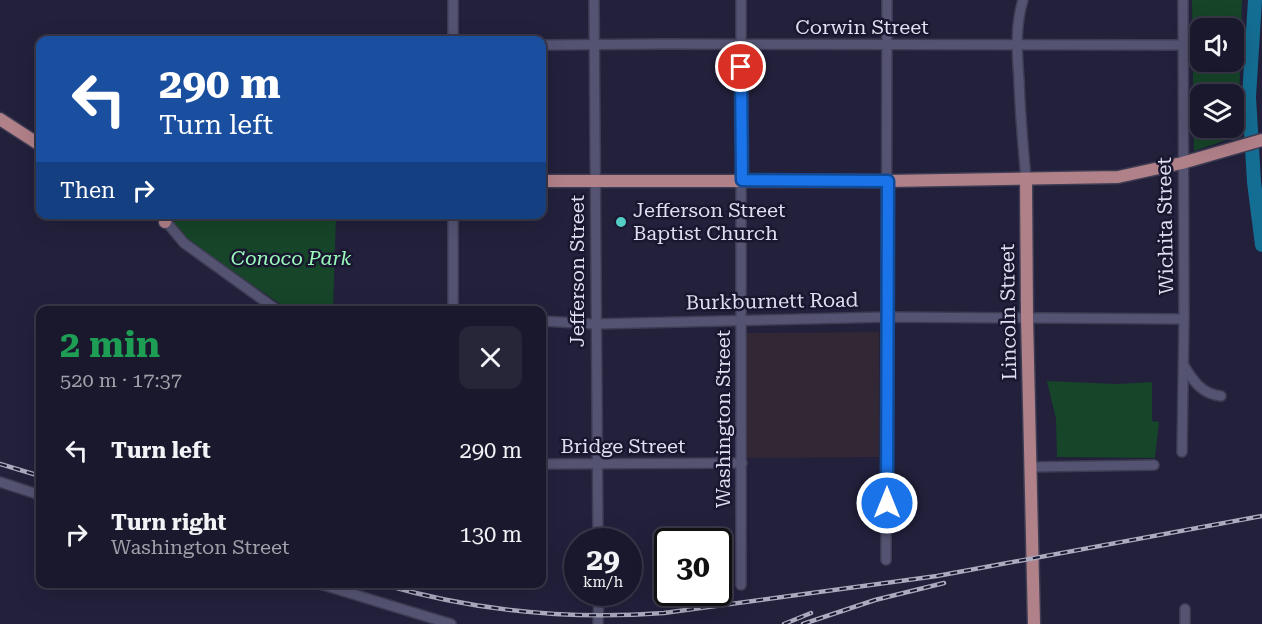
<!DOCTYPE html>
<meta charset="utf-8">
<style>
body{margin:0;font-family:"Roboto Serif",serif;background:#272538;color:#f1f3f6;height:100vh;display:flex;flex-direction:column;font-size:22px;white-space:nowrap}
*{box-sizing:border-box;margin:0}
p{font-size:20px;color:#9fa0a9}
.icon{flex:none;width:33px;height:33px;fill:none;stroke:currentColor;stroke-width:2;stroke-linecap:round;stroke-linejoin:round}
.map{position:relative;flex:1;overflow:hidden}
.panel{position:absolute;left:36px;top:306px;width:510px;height:282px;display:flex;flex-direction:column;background:#1a182c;border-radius:12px;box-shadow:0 6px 24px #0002,0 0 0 2px #383748}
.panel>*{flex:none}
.top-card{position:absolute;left:36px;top:36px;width:510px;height:183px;border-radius:12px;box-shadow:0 6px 24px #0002,0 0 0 2px #383748;background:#1a4fa0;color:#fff;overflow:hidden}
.fabs{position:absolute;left:1190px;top:18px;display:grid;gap:12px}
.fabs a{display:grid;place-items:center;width:54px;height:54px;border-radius:12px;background:#1a182c;box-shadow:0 6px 24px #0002,0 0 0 2px #383748;font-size:30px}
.speed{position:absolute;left:564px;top:528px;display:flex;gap:12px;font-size:30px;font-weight:700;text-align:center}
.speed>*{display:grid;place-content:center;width:78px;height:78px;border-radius:50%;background:#1a182c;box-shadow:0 6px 24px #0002,0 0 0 2px #383748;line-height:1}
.speed small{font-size:15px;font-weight:400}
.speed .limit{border:3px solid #111;border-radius:9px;background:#fff;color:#111}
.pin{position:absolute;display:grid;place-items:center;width:51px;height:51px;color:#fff;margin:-26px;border:3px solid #fff;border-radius:50%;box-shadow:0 2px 6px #0007}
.me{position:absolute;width:66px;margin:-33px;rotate:0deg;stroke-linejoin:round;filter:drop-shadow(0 0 4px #0008)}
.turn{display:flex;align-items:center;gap:21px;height:126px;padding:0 24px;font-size:27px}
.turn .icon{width:78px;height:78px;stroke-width:2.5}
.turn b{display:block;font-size:42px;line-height:51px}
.then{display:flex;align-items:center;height:57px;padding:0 24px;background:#0003;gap:12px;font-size:22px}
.round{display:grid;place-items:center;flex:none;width:63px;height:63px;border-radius:12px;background:#272538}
.head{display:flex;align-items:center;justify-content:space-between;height:102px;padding:0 24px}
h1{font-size:36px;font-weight:700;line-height:45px;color:#1e9e55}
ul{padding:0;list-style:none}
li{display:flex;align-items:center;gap:18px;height:84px;padding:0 24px}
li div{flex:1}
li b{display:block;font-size:22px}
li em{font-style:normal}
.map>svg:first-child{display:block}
.education{fill:#322735}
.green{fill:#164529;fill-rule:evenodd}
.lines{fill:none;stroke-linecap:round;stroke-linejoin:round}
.river{stroke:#146e93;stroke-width:14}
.minor-casing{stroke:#3e3c53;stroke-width:12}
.major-casing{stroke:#3e3c53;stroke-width:15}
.minor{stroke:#545372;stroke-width:9}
.major{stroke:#b18189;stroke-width:12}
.rail-casing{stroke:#ababbf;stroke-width:4.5}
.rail{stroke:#191730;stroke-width:2;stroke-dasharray:7;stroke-linecap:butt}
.route-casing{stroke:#114b97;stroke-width:15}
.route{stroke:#1a73e8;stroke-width:10}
.poi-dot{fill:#54cdc7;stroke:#191730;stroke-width:2}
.labels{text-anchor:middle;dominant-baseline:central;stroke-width:5;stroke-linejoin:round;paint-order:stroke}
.street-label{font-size:20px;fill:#dedef0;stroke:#191730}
.poi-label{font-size:20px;fill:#dedef0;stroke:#191730;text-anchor:start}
.park-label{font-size:20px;font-style:italic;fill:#9afbbb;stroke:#191730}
</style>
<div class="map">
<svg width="1262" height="624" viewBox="0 0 1262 624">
<rect width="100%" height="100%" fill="#22203b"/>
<path class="education" d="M879,332V457L746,458V333Z"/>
<g class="green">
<path d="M1192,0H1242L1238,136L1194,151ZM1200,28H1233V62H1200ZM1200,94H1233V128H1200Z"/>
<path d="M169,215H336L333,310H290L286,308L179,234Z"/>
<path d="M1047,381L1117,384L1152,382V421L1159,422L1155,458L1057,457L1056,419Z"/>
</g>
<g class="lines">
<path class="river" d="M1255,0L1249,97L1254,182L1262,245"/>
<g class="minor-casing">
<g id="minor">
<path d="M453,0V40"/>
<path d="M594,0L598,542"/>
<path d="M741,0V585"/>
<path d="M1023,0C1015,26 1017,53 1019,80C1020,113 1023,146 1026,179"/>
<path d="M542,45L663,44L1183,45"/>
<path d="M453,214V310"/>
<path d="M163,218L184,243L277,310"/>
<path d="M542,321L595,324L887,317L1184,319"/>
<path d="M1184,366C1194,382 1202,394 1221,396"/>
<path d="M1182,452L1184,319L1183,0"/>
<path d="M542,464L742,463"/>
<path d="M1030,467L1154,465"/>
<path d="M0,482L40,495"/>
<path d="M886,560L887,0"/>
<path d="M320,584L451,624"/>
<path d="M1185,609V624"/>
<path d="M598,624L599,592"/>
</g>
</g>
<g class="major-casing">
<g id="major">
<path d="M0,119L40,145"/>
<path d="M1026,179L1027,317L1034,624"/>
<path d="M542,181H887L1118,177L1182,163L1262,140"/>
<path d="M165,222L166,214"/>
</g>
</g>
<use href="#minor" class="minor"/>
<use href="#major" class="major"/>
<g class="rail-casing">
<g id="rail">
<path d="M0,464L40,476"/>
<path d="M382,584C474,611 569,620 664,613L937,576L1262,516"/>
<path d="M784,624L811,613"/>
<path d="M803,624L875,600L944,583"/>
</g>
</g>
<use href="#rail" class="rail"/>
</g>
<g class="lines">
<g class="route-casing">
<path id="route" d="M741,67L742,180L888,181L887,503"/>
</g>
<use href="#route" class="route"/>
</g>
<circle class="poi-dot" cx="621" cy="222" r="6"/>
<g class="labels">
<g class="street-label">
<text x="862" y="27">Corwin Street</text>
<text transform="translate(1165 226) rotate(-91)">Wichita Street</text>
<text transform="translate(577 271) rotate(-90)">Jefferson Street</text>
<text transform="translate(772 301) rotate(-1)">Burkburnett Road</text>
<text transform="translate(1008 312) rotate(-91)">Lincoln Street</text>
<text transform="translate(723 419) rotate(-90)">Washington Street</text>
<text x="623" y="446">Bridge Street</text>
</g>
<g class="poi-label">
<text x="633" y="210">Jefferson Street<tspan x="633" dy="23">Baptist Church</tspan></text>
</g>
<g class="park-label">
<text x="291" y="258">Conoco Park</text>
</g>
</g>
</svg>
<div class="fabs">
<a><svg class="icon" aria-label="sound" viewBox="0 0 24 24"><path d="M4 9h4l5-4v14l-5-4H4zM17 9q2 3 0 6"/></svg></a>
<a><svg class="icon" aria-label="layers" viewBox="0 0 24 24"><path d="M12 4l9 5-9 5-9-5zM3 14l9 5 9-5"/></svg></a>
</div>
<div class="speed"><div>29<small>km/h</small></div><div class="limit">30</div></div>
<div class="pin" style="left:741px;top:67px;background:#d93025"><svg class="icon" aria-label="arrive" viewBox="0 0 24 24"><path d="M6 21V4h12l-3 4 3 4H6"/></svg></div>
<svg class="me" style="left:887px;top:503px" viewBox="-20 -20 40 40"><circle r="17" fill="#1a73e8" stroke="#fff" stroke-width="3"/><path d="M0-11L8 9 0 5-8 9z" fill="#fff"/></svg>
<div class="top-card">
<div class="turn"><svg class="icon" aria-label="left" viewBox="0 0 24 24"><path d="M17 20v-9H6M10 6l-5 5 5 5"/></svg><div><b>290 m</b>Turn left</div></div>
<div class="then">Then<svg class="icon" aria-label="right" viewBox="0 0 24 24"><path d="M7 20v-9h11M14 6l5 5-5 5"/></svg></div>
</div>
<section class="panel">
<div class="head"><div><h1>2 min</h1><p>520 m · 17:37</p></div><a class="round"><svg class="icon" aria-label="close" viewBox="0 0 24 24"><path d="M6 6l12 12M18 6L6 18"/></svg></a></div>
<ul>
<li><svg class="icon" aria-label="left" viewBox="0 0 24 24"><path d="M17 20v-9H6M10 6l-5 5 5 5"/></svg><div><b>Turn left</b></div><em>290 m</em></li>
<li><svg class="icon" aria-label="right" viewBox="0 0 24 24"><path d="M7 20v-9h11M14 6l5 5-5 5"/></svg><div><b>Turn right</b><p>Washington Street</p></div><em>130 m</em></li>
</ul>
</section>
</div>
